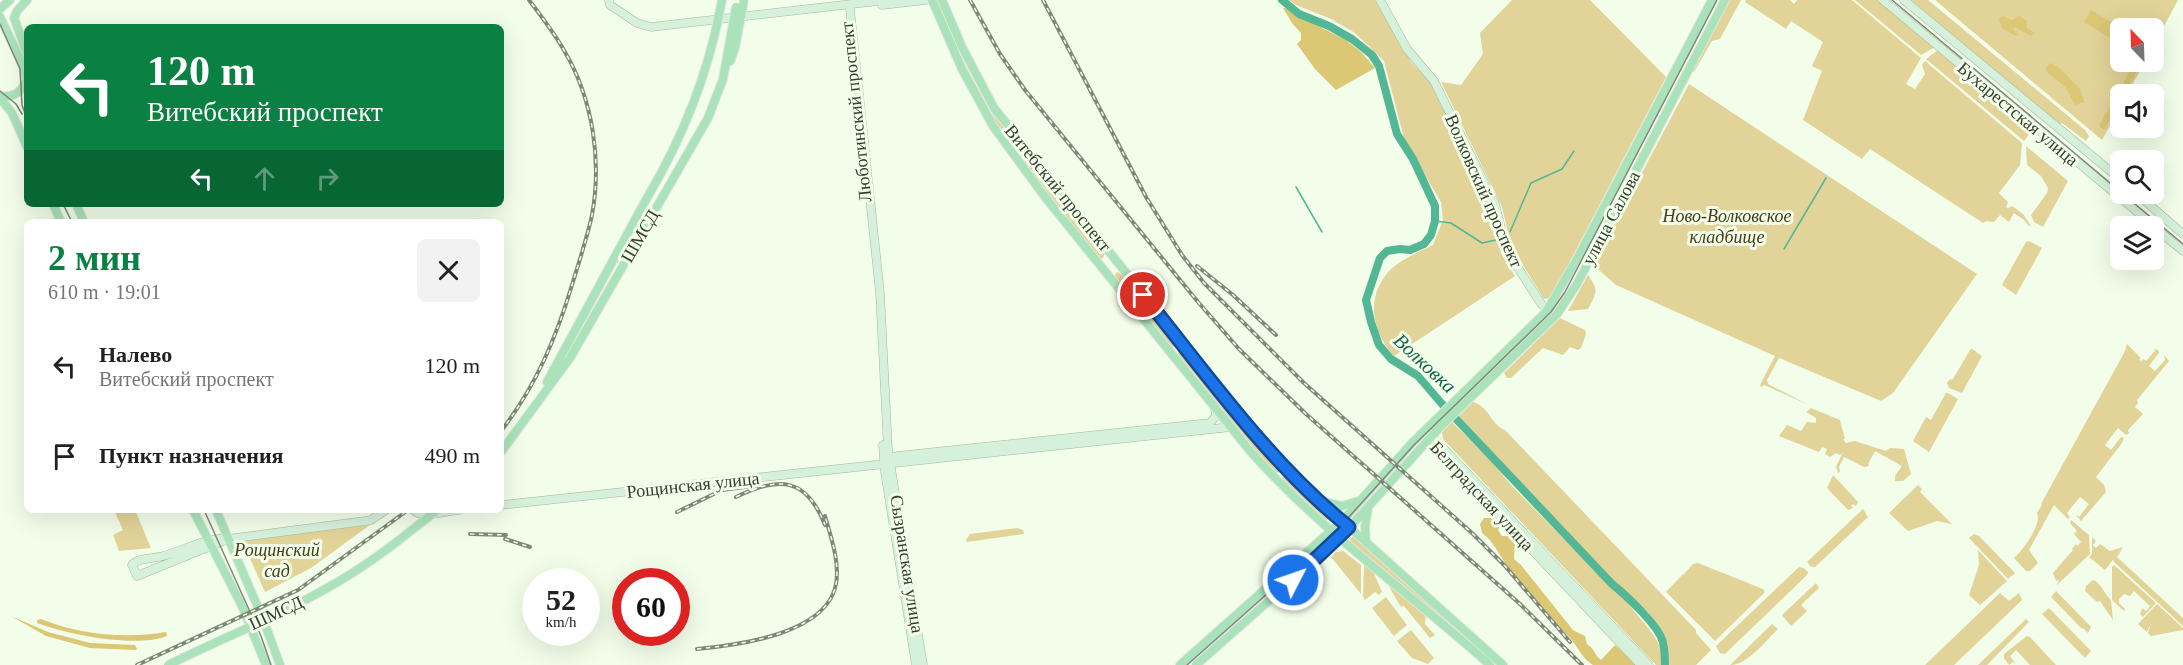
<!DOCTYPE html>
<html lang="ru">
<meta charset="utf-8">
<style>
body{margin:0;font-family:Georgia,serif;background:#f2f2f2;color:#202124;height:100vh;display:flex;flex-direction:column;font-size:22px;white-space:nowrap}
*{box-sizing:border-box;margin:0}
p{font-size:20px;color:#757577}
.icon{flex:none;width:33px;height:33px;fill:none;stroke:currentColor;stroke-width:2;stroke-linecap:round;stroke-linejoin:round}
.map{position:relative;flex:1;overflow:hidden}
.details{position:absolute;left:24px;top:219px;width:480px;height:294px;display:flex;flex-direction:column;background:#fff;border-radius:9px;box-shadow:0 6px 24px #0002}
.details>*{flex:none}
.top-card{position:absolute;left:24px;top:24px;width:480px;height:183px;border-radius:9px;box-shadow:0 6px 24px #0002;background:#0b8043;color:#fff;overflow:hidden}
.needle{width:39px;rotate:337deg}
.buttons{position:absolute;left:2110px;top:18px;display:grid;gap:12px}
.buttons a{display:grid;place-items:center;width:54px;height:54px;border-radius:9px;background:#fff;box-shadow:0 6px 24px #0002;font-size:30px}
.speed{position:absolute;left:522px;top:568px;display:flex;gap:12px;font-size:30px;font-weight:700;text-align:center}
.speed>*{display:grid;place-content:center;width:78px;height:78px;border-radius:50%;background:#fff;box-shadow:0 6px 24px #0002;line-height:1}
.speed small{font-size:15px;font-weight:400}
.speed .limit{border:9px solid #d22;background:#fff;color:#111}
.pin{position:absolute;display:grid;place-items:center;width:51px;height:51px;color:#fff;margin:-26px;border:3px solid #fff;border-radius:50%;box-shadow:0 2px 6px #0007}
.me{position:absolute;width:66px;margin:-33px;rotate:49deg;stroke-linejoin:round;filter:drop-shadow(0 0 4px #0008)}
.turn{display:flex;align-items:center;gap:21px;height:126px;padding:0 24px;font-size:27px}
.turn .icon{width:78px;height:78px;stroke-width:2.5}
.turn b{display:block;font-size:42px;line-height:51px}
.lanes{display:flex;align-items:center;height:57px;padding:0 24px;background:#0003;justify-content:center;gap:30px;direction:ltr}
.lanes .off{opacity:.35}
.round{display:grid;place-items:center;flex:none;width:63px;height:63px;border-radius:9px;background:#f2f2f2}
.head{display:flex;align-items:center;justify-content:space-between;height:102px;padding:0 24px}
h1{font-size:36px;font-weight:700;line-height:45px;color:#0b8043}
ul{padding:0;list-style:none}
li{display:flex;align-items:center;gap:18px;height:90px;padding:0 24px}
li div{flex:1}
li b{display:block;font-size:22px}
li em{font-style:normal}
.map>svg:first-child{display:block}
.green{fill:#e2d398}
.forest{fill:#dbc774}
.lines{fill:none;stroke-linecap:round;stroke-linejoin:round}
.stream{stroke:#53b796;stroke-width:1.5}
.river{stroke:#53b796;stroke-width:8}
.secondary-casing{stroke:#a6b899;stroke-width:9}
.primary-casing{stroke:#e3e4e2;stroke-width:10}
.secondary{stroke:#d5f1dc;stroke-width:8}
.primary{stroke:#aae3b9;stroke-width:8}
.tram{stroke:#7f8878;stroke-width:1.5}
.rail-casing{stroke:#7f8878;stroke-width:4}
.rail{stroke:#f2feea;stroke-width:1.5;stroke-dasharray:4.5;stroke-linecap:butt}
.primary-bridge-casing{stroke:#e3e4e2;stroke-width:10;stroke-linecap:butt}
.primary-bridge{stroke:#aae3b9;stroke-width:8}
.route-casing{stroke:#114b97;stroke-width:15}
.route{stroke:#1a73e8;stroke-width:10}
.labels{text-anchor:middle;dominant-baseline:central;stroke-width:6;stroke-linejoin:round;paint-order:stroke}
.street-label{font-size:18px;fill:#373e31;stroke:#f2feea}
.park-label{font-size:18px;font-style:italic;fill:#453c18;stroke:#f2feea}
.water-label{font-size:20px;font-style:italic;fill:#16634d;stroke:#f2feea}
</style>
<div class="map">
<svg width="2183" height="665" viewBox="0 0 2183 665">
<rect width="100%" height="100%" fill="#f2feea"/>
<g class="green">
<path d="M1289,0H1375L1411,62L1430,82L1493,212L1501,253L1515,276L1394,356C1369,329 1365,289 1396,265C1407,257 1421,251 1433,245L1443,220L1441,202L1405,142L1384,61L1355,33L1331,19L1298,6Z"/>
<path d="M1512,0H1590L1666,77L1551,298L1544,299L1511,246L1502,207L1441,82L1461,85L1483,54L1480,33Z"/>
<path d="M1730,0H1741L1720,39L1712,41L1694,72L1692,70Z"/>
<path d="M1746,0H1790L1794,4L1797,0H1852L1921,58L1906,84L1915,89L1925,74L1922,65L1925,61L2022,143L2020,165L1999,193L2008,202L2006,207L2008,208L2012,206L2023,214L2031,226H2029L2024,220L2014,213L2009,222L2000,215L1994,222L1986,221L1983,223L1870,149L1862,159L1803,120L1822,71L1812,66L1823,42L1791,21L1786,29L1745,2Z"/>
<path d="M1855,0H1878L1935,47L1921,55Z"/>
<path d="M1911,0H1928L2085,130L2089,136L2086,141L2062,123L2060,124L2053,120Z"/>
<path d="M1935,0H2178L2154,45V28H2121V62H2145L2127,94H2121V105L2102,140Z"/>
<path d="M1938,50L2030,127L2031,132L2024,141L1926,59Z"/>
<path d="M1689,84L1977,274L1893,393L1881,401L1779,358L1767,380L1768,384L1809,405L1764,385L1761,387L1760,385L1775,356L1616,285L1593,265Z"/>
<path d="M992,113L1105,253L1103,258L1100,259L1044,191L990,116Z"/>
<path d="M2026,146L2068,181L2043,227L2034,222L2031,215L2047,193L2048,188L2041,176L2027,165Z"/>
<path d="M2029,241L2042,248L2016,295L2002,285L2026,242Z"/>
<path d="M1117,272L1122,274L1179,344L1174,346L1171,350L1114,277Z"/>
<path d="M1588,275C1599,291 1597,292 1588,309L1568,311Z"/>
<path d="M1560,318L1585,330L1586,334L1581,348L1578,350L1570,347L1563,355L1543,348L1511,378H1507L1504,373Z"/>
<path d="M2127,344L2141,358L2139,359L2141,361L2143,359L2146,361L2155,351L2154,349L2158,350L2159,353L2149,366L2155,371L2165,360L2164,355L2169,361L2137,400L2138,403L2135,407L2143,414L2128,430L2129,433L2126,435L2118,428L2105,445L2111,450L2121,437L2124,438L2122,443L2096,477L2104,485L2106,492L2081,521L2078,517L2077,518V515L2079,517L2089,504L2080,497L2067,513L2070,517L2068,519L2054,505L2029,550L2038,563L2030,571H2026L2014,558C2023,550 2042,525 2037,513L2042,505L2041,504L2124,353Z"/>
<path d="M1972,349L1982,356L1962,393L1949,388L1947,383L1949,380L1953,379L1970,350Z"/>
<path d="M1182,350L1280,468V472L1276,473L1262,459L1176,354Z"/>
<path d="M1946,393H1948L1958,399L1929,452L1913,441L1926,417L1931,420Z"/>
<path d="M1473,402C1490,407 1490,424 1505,430L1696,630V633L1711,650L1696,665H1668L1670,664L1668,663L1666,642L1649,613L1614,583L1459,416Z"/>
<path d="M1811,408L1840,420L1845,439H1843L1846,443L1855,441L1886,451L1890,448L1904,449L1911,474L1903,481H1895V476L1902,466L1875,451L1868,464L1869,466L1864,467L1844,457L1839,467L1840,472L1838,473L1836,467L1843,452L1840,455L1836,453L1830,457L1825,454L1827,449L1822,447L1819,452L1779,436L1787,425L1801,431L1807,422L1816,423V418L1806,412Z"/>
<path d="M1452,422L1492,462L1512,486L1615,591C1623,597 1628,603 1634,611C1649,630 1662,639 1663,665H1656L1443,439L1442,432Z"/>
<path d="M1287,474L1330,517L1325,522L1281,479Z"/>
<path d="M1833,475L1858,502L1856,506L1853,504L1851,506L1853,508L1848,510L1827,488Z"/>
<path d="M1918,485L1922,489L1920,492L1952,524L1937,521L1908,531L1889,513Z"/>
<path d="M1863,509L1868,517L1815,567H1811L1807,562Z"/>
<path d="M114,510H135L151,548L119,551L113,535L123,530Z"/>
<path d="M2071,520L2089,535L2090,554L2057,585L2059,580L2056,581L2053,573L2073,550L2072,549L2076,544L2077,546L2081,542L2074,534L2077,531L2070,523Z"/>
<path d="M370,525L311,568L265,592L243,543V540Z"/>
<path d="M1017,528L1023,530L1024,534L967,542L966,540L970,534Z"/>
<path d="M1974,534L1979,536L2015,573L2008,579L1969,538Z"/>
<path d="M1354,535L1457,628L1456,630L1349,541Z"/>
<path d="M2092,537L2096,541L2093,545L2096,548L2100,544L2110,551L2123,547L2105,570L2089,557L2092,554Z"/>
<path d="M2124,547L2117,557L2183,618V626L2114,562L2113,559Z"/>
<path d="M1978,550L2007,581L1980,605L1969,595L1979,565Z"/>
<path d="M1343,551L1361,565V594L1331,557L1336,552Z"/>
<path d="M1698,563L1763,589L1765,592L1715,641L1666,592L1683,574L1687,575L1684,574L1693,564Z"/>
<path d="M1364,564L1373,571L1382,592L1379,595L1375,592L1365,600L1363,597Z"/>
<path d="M2114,565L2156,603L2143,617L2140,614L2142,608L2146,611L2150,606L2134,591L2130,596L2124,594L2119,599V603L2125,609L2124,611L2112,600V567Z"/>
<path d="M1799,567L1804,568L1808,572L1807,575L1725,654L1720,653L1716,646Z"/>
<path d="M2093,580C2101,582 2104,594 2111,600L2113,620L2100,601L2097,602L2085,591L2086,586Z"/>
<path d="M1816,583L1819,588L1801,605L1807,611L1791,626L1782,615Z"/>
<path d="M1388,585H1390L1426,613L1425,624L1435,635L1430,638L1404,606L1401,607Z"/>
<path d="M2056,591L2091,627L2088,633L2083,628L2082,629L2051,597Z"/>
<path d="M2000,593L2009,601L2019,593L2022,600L1954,665H1925Z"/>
<path d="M1386,597L1407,625L1394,636L1372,608Z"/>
<path d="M2157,604L2183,628V630L2151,636L2148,633L2151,623L2147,632L2138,624Z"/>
<path d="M2049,608L2091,651L2085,658L2042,614Z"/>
<path d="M2026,619L2029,622L1987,665H1978Z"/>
<path d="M1772,624L1778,629C1765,641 1748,665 1730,665Z"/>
<path d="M1411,630L1434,658L1428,664L1412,658L1397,641Z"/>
<path d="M2027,636L2030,637L2056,665H2030L2016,650L2010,656L2016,664L2013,662L2009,665L2004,658V654Z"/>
</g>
<g class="forest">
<path d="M1283,8H1292L1322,28L1346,40L1362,53L1375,68L1336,90L1315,69L1297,44L1301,40V33L1292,23Z"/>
<path d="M2091,10L2116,25L2112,36L2121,42V45L2084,22Z"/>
<path d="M2002,16L2012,20L2019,16L2027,21V28L2035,33L2031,36L2015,27L2013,29L2018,35H2014L2002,28L1999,19Z"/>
<path d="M2135,62H2142L2124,94H2121V99L2104,130L2099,126Z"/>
<path d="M2050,63C2063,67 2070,81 2080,88L2084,102L2076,105C2071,99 2069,92 2065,87C2059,80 2050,77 2045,69Z"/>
<path d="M1484,518H1493L1502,524L1498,530L1502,536H1508L1515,542L1514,559L1521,565L1573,630L1585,636L1587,644C1595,649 1595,656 1601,660L1615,645L1637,665H1593C1581,658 1578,646 1569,637C1548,615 1524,592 1507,566C1499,554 1494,542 1482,533L1480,524Z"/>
<path d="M11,616L48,632L90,643L135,645L137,649L135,650L90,648L46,636Z"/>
<path d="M41,619C81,635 125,639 166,632L167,636C136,648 69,635 37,623V620Z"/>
</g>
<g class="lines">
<g class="stream">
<path d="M1296,187L1322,232"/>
<path d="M1435,221L1451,223L1482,243L1496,240"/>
<path d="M1510,232L1531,183L1562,169L1574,151"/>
<path d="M1784,249L1826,178"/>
</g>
<path class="river" d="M1282,0L1299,14L1329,26L1352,39L1372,55L1379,66L1397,134L1413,159L1435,206V221L1431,235L1424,244L1410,250L1400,249L1387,251L1380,258L1366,300L1371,322L1379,345L1391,359L1418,376L1442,404L1612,584C1626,595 1654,622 1661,637C1665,645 1665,656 1665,665"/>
<g class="secondary-casing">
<g id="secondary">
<path d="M609,0L610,5L637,23L651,27L887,0"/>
<path d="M1380,0L1407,49L1434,81L1495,204L1507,251L1542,305L1557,314"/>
<path d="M1883,0L2154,226"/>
<path d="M1904,0L2121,180"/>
<path d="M848,5L850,9L880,293L888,450L923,665"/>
<path d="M882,5L926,0"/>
<path d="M2137,194L2183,234"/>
<path d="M2154,227L2183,251"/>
<path d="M1429,433L1649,665"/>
<path d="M1426,434L1428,440L1641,665"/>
<path d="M883,445L885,472L916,665"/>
<path d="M887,461L890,458L897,456L1210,423L1216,416L1215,408"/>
<path d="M501,505L1231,427"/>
<path d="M413,510C422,519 446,511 459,510"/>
<path d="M228,539C210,536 182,551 163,556C154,559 138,557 132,565L137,576L228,539L365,521L371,520L386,510"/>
</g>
</g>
<g class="primary-casing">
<g id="primary">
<path d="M27,0L17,11L14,18L27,53"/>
<path d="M932,0L962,69L993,126L1045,197L1251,452C1322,532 1410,593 1490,665"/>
<path d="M942,0L962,47L994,108L1268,450L1319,500L1503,665"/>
<path d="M0,9L10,0"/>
<path d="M720,10L722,0"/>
<path d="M0,17L23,65L27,79"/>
<path d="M0,96C14,98 22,92 27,79"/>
<path d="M0,98L12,113L27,147"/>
<path d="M53,204L61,222"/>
<path d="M76,204L84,222"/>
<path d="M547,382L647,198"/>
<path d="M501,452L570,358L708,118"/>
<path d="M1324,502L1342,506L1358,501"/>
<path d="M193,510L242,606L266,665"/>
<path d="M216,510L263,619L280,665"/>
<path d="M1366,542L1365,526L1368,509"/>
<path d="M1180,665L1342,521L1413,442L1546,312L1578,257L1712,0"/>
<path d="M1196,665L1339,539L1440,427L1557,314L1577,284L1725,0"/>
</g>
</g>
<use href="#secondary" class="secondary"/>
<use href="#primary" class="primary"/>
<g class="tram">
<path d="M1892,0L2121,192"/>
<path d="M0,24L20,69L22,105L27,119"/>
<path d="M0,91L16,104L22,114"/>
<path d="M2123,194L2183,244"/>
<path d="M63,204L72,222"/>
<path d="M204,510L261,636L271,665"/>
<path d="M1187,665L1329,539L1414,445L1551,312L1565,292L1717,0"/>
</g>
<g class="rail-casing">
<g id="rail">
<path d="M970,0L1000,54L1025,90L1198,302L1239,349L1306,414L1520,604L1582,665"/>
<path d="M1043,0L1146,197L1182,255L1204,283L1304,383L1472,533L1505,566L1570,642"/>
<path d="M1197,266L1233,295L1276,335"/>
<path d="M501,431C536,386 556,338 572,285C579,262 587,238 592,215C602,161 593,100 565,52C555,34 542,17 529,0"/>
<path d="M736,497C779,476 806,477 825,525"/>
<path d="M677,512L722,490L753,486"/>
<path d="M470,534L506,535"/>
<path d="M505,539L530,547"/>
<path d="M697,649C739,645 827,634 836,584C840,563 831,537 825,516"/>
<path d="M137,665L298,590L408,510"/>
</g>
</g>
<use href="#rail" class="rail"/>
<g class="primary-bridge-casing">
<g id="primary-bridge">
<path d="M730,62L735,48L744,0"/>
<path d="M708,118L723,79L736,7"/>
<path d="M647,198C682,139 707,78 720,10"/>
<path d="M168,665C225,637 286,613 341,580C375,560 406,535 437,510"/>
</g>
</g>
<use href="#primary-bridge" class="primary-bridge"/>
</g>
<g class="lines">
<g class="route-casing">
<path id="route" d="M1143,295C1207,374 1270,464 1349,527L1293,580"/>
</g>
<use href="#route" class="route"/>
</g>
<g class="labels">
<g class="street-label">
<text transform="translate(856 112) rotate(-96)">Люботинский проспект</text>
<text transform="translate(2018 114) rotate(40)">Бухарестская улица</text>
<text transform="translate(1058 188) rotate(51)">Витебский проспект</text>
<text transform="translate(1484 191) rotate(66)">Волковский проспект</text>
<text transform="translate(1611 218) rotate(-62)">улица Салова</text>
<text transform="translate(640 236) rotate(-60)">ШМСД</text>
<text transform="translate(693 485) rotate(-6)">Рощинская улица</text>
<text transform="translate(1482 496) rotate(47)">Белградская улица</text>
<text transform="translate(907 564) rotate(81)">Сызранская улица</text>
<text transform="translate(276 613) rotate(-25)">ШМСД</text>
</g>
<g class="park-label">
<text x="1727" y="216">Ново-Волковское<tspan x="1727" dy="21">кладбище</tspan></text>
<text x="277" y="550">Рощинский<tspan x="277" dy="21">сад</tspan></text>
</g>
<g class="water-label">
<text transform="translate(1425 363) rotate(43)">Волковка</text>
</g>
</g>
</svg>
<div class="buttons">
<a><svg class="needle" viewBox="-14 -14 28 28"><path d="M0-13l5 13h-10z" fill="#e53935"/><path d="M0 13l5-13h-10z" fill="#757577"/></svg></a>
<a><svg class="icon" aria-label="sound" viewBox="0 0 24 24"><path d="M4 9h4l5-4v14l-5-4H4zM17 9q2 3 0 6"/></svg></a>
<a><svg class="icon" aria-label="search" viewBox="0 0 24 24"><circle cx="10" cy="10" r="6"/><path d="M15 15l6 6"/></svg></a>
<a><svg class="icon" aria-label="layers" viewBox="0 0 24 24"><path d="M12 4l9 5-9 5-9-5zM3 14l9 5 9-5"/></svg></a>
</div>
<div class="speed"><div>52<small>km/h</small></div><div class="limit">60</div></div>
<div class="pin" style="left:1143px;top:295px;background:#d93025"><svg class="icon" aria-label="arrive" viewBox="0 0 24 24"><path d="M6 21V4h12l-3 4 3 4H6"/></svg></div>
<svg class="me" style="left:1293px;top:580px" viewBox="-20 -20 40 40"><circle r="17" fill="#1a73e8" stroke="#fff" stroke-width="3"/><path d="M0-11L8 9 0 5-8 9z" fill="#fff"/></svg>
<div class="top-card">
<div class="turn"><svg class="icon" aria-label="left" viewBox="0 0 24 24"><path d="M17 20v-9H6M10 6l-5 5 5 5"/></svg><div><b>120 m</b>Витебский проспект</div></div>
<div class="lanes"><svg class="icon" aria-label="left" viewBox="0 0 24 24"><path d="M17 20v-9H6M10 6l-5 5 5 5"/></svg><svg class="icon off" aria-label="ahead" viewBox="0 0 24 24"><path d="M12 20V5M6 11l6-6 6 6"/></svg><svg class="icon off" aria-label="right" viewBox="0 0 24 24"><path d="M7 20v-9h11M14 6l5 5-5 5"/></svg></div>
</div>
<section class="details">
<div class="head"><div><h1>2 мин</h1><p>610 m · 19:01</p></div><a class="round"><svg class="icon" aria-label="close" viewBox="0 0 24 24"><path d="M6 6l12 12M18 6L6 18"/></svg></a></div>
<ul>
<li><svg class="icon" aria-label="left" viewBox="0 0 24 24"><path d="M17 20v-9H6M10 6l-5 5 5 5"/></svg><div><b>Налево</b><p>Витебский проспект</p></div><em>120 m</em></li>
<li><svg class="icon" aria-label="arrive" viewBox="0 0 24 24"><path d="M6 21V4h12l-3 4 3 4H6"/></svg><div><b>Пункт назначения</b></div><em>490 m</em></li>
</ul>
</section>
</div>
